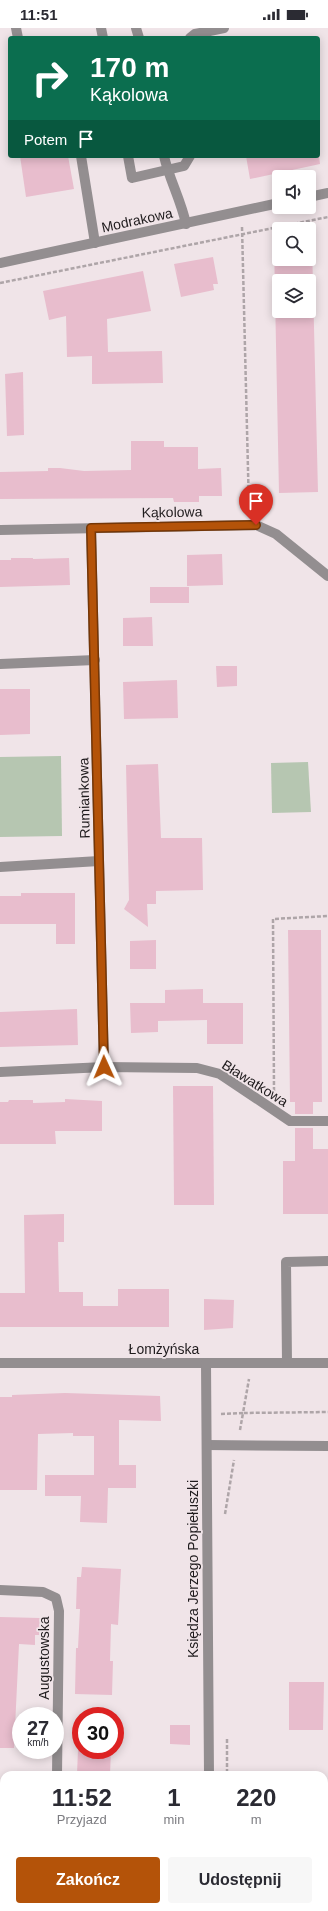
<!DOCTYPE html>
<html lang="pl">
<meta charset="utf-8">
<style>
body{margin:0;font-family:Arial,sans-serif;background:#f7f7f7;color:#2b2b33;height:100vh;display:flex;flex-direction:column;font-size:15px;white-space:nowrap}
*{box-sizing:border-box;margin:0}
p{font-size:13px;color:#7c7c81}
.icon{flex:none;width:22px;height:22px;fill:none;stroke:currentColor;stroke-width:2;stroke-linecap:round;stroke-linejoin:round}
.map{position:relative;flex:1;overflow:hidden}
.panel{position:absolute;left:0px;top:1743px;width:328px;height:140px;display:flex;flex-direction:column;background:#fff;border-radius:12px 12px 0 0;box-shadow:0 2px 10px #0003}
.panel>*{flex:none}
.guide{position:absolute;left:8px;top:8px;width:312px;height:122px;border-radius:4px;box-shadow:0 2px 10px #0003;background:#0b6e4f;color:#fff;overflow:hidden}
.fabs{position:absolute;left:272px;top:142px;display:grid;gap:8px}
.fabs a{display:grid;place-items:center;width:44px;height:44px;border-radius:4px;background:#fff;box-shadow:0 2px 10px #0003;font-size:20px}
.speed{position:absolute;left:12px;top:1679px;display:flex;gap:8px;font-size:20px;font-weight:700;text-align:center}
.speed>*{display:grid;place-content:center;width:52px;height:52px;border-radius:50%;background:#fff;box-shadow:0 2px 10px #0003;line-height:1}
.speed small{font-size:10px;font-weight:400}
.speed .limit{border:6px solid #d22;background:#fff;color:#111}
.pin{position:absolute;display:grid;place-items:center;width:34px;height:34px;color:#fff;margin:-41px -17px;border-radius:50% 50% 50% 0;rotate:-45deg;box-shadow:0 0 4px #0007}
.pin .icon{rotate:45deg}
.me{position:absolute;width:44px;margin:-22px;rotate:359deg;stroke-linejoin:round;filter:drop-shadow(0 0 3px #0008)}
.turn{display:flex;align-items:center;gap:14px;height:84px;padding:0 16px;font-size:18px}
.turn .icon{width:52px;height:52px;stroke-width:2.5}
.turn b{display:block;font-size:28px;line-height:34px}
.then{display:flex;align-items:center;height:38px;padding:0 16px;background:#0003;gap:8px;font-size:15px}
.eta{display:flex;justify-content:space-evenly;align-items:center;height:68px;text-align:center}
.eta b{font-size:24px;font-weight:600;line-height:28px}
.primary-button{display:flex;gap:8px;margin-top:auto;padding:8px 16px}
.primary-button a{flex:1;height:46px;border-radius:4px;background:#b45309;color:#fff;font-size:16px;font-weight:600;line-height:46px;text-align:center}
.primary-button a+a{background:#f7f7f7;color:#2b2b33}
.status{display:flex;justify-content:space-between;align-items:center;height:28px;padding:0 20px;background:#fff;direction:ltr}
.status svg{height:11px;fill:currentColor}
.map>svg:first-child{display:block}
.green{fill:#b6c6b1}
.building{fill:#e8bdcd;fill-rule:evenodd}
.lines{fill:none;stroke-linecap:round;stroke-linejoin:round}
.path{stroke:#aea5a8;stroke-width:2.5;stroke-dasharray:4 2;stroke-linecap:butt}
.service{stroke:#938e90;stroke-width:10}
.minor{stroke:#938e90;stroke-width:10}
.route-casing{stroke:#753606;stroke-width:10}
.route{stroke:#b45309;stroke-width:7}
.labels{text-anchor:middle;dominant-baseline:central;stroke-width:3.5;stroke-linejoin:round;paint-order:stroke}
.street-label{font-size:14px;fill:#1f1b1d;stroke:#f0e4e8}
</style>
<div class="status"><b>11:51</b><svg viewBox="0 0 49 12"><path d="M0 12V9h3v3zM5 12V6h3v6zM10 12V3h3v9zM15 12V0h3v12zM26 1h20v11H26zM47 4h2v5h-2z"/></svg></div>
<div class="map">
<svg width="328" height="1883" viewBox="0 0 328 1883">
<rect width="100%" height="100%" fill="#f0e4e8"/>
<g class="green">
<path d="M61,728L62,808L0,809V729Z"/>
<path d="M308,734L311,784L272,785L271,735Z"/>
</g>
<g class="building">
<path d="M20,128H68L74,161L26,169Z"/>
<path d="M246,128H319L320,136L250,151Z"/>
<path d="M279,216V231H309V216H312L318,464L279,465L274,217ZM279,253H309V283H279Z"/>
<path d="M213,229L218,256H213L214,262L181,269L174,236Z"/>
<path d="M143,243L151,283L107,291L108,324L162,323L163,355L92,356V328L67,329L66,288L49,292L43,263Z"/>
<path d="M23,344L24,407L7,408L5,346Z"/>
<path d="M131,413H164V419H198V441L221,440L222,468H199V474H174L173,470L0,471V444L48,443V440H60L84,443L131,442Z"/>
<path d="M222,526L223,557L187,558V527Z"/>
<path d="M11,530H33V531L69,530L70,557L0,559V532H11Z"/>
<rect x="150" y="559" width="39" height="16"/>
<path d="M152,589L153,618H123V590Z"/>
<path d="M216,638H237V658L217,659Z"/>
<path d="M177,652L178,690L124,691L123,654Z"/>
<path d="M0,661H30V706L0,707Z"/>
<path d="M158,736L161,810H202L203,862L156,863V876H147L148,899L124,881L129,872L126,737Z"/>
<path d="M21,865H75V916H56V896H0V868H21Z"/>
<path d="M288,902H321L322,1074H313V1086H295V1074H290Z"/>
<path d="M156,912V941H130V913Z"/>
<path d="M203,961V975H243V1016H207V992L158,993V1004L131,1005L130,975H165V962Z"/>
<path d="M77,981L78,1017L0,1019V984Z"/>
<path d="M173,1058H213L214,1177H174Z"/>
<path d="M65,1071L102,1073V1103H55L56,1116H0V1074H8L9,1072H33V1075L65,1074Z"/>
<path d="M295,1100H313V1121H328V1186H283V1133H295Z"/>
<path d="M64,1186V1214H58L59,1264H83V1278H118V1261H169V1299H0V1265H25L24,1187Z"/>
<path d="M204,1271L234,1272L233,1300L204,1302Z"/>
<path d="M65,1365L160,1368L161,1393L119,1392V1437H136V1460H108L107,1495L80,1494L81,1468H45V1447H94V1408H73V1405L38,1406L37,1462H0V1369H12V1367Z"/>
<path d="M82,1539L121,1541L118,1597L111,1596L110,1633H113L112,1667L75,1666L76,1620H78L80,1581H76L77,1549H81Z"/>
<path d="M0,1589L40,1590L39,1607H35V1617L19,1616L14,1720H0Z"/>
<path d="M289,1654H324L323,1702H289Z"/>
<path d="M170,1697H190V1717L170,1716Z"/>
<path d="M78,1722H111L110,1747L77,1746Z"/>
</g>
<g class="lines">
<g class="path">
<path d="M242,199L249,482"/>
<path d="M0,255L328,189"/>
<path d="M274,1063L273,891L328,888"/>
<path d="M221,1386L243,1385L249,1351"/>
<path d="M240,1402L243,1385L328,1384"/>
<path d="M225,1486L234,1432"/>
<path d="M227,1711V1747"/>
<path d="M251,1879V1883"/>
</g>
<g class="service">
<path d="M16,0L18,10"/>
<path d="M101,0L103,10"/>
<path d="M136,0L139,10"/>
<path d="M190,10L195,6L224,0"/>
<path d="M81,128L95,215"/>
<path d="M128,128L132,150L184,138L190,128"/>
<path d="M164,128C169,151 181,172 186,196"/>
<path d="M0,636L95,632"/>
<path d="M287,1335L286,1234L328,1233"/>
<path d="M207,1417L328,1418"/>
</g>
<g class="minor">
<path d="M309,169L328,165"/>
<path d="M0,235L279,175"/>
<path d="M91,500L104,1039"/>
<path d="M0,502L256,497L276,506L328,548"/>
<path d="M0,839L99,833"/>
<path d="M0,1044L104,1039L197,1040L220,1046L290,1093H328"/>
<path d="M0,1335H328"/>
<path d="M206,1335L209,1747"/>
<path d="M0,1562L43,1564L56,1570L59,1583L57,1747"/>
<path d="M0,1795H4"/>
<path d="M210,1879V1883"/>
</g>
</g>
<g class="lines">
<g class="route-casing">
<path id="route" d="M104,1039L91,500L256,497"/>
</g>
<use href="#route" class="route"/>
</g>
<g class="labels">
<g class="street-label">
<text transform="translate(137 192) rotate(-12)">Modrakowa</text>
<text transform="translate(172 484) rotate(-1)">Kąkolowa</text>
<text transform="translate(84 770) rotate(-91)">Rumiankowa</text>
<text transform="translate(255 1055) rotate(32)">Bławatkowa</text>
<text x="164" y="1321">Łomżyńska</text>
<text transform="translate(193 1541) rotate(-90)">Księdza Jerzego Popiełuszki</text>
<text transform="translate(44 1630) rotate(-90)">Augustowska</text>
</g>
</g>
</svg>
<div class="fabs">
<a><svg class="icon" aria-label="sound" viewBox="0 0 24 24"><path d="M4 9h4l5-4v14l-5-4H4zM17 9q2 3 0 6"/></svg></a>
<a><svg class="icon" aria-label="search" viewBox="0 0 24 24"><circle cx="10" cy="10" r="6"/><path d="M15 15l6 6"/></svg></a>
<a><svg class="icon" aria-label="layers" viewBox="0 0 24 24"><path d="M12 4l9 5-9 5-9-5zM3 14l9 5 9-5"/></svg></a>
</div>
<div class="speed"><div>27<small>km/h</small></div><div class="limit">30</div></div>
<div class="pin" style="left:256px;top:497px;background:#d93025"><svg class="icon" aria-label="arrive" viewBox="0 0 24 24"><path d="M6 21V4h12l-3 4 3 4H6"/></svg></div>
<svg class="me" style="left:104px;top:1039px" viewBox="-20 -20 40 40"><path d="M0-17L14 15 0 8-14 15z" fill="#b45309" stroke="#fff" stroke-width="4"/></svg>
<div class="guide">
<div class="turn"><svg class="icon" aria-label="right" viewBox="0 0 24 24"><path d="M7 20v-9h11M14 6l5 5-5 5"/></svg><div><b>170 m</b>Kąkolowa</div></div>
<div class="then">Potem<svg class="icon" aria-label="arrive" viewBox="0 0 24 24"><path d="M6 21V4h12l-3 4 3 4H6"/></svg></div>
</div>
<section class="panel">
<div class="eta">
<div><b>11:52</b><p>Przyjazd</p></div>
<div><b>1</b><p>min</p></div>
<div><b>220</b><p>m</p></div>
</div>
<div class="primary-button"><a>Zakończ</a><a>Udostępnij</a></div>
</section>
</div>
